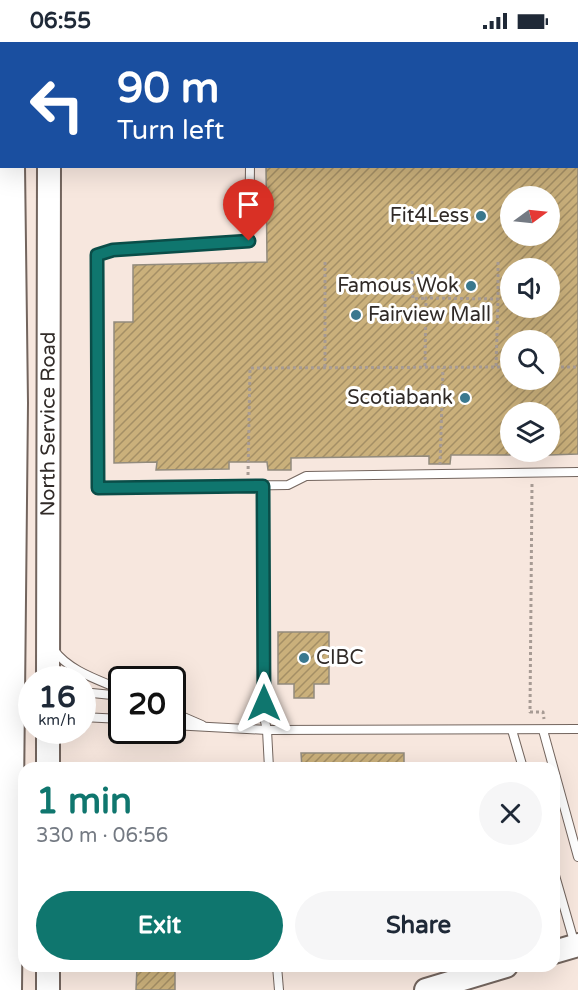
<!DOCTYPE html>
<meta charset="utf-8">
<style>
body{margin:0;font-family:"Varela Round",sans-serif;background:#f6f6f7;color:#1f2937;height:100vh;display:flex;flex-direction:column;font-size:22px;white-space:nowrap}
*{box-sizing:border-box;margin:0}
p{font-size:20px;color:#747a83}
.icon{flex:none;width:33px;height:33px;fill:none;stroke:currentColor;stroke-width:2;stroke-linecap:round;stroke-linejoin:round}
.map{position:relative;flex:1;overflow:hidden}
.drawer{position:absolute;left:18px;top:720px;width:542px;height:210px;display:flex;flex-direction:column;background:#fff;border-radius:18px;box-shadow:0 6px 24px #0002}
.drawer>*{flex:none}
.top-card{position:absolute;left:0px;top:0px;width:579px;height:126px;box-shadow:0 6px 24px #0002;background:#1a4fa0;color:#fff;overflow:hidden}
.needle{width:39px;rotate:75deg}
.controls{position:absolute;left:500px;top:144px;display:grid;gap:12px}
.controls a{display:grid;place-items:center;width:60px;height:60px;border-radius:50%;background:#fff;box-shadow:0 6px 24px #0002;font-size:30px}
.speed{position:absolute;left:18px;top:624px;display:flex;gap:12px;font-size:30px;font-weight:700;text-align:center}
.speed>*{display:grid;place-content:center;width:78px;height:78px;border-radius:50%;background:#fff;box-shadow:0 6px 24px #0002;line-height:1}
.speed small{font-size:15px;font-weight:400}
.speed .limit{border:3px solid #111;border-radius:9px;background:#fff;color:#111}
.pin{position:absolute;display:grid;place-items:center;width:51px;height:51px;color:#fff;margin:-62px -26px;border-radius:50% 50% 50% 0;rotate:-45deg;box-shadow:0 0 6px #0007}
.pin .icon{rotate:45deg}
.me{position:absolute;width:66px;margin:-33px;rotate:0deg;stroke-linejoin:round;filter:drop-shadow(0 0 4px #0008)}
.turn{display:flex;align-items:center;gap:21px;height:126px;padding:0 18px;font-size:27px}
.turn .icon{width:78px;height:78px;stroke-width:2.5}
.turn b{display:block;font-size:42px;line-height:51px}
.round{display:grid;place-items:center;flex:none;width:63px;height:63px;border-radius:32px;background:#f6f6f7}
.overview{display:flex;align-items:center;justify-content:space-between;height:102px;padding:0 18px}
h1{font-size:36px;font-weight:800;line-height:45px;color:#0f766e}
.button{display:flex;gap:12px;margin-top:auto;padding:12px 18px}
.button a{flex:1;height:69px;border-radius:36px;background:#0f766e;color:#fff;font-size:24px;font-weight:800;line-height:69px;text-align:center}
.button a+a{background:#f6f6f7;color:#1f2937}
.status{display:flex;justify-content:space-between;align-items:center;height:42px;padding:0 30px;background:#fff;direction:ltr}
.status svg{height:16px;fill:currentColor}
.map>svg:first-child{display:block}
.building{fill:url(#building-hatch);stroke:#928b7d;stroke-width:1.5;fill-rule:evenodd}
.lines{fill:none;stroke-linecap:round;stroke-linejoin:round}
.lane-casing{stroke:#73655e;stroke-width:10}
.secondary-casing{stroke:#73655e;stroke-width:26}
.highway-casing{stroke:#73655e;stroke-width:32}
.path{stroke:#a79b94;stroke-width:3;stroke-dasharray:3 3;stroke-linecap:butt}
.lane{stroke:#fff;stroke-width:8}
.secondary{stroke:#fff;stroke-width:22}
.highway{stroke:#fff;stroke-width:28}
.route-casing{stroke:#0a4d48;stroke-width:15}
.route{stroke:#0f766e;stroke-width:10}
.poi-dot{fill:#3a788e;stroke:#fff;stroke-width:2}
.labels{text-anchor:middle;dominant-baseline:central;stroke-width:6;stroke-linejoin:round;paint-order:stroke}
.poi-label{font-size:20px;fill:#302a27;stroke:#fff;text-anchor:end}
.street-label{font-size:20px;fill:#302a27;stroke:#fff}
</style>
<div class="status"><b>06:55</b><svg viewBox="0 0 49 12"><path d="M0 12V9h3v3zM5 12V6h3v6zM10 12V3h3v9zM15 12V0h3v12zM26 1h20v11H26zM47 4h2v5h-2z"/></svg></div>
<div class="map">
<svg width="578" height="948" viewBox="0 0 578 948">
<defs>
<pattern id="building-hatch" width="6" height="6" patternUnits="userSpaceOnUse" patternTransform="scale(1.5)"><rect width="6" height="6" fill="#cab07b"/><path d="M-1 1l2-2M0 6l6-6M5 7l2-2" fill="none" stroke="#a48f65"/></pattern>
</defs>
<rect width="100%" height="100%" fill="#f7e7de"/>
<g class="building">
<path d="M266,124H578V412L549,413V370H510V413H451L450,422H429V414L291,416V428H268L267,420H229V427L156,428L157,420L114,421V280H133V223L267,220ZM510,154H549V194H510ZM510,226H549V266H510ZM510,298H549V338H510Z"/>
<path d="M278,590H329V642H314V656H294V642H278Z"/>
<path d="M301,711H404V726H302Z"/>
<path d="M137,924H172V927H175V948H136Z"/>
</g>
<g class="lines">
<g class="lane-casing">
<g id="lane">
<path d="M256,2L257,0"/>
<path d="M250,124L249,199L113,208L97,213L98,446L288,443L306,434L578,430"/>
<path d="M263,444L264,675L267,688L269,726"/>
<path d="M54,608C69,629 99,638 122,648"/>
<path d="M82,650L122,654"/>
<path d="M172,670L202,683"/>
<path d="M82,675L122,677"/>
<path d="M172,683L267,688L578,687"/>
<path d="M512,688L523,726"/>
<path d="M543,688L578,815"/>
<path d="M554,830L575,903"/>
<path d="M277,924L279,948"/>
</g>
</g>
<g class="secondary-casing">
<g id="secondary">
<path d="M49,2V0"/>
<path id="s1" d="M48,638L49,124"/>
<path d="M48,726V688"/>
<path d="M554,910L578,903"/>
<path d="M48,948V924"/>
<path d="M426,948L506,924"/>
</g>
</g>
<g class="highway-casing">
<g id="highway">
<path d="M9,0V2"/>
<path d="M7,948L13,361L10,124"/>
</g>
</g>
<g class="path">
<path d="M325,220V326"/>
<path d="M498,220V257"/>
<path d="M412,229L413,257L426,256"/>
<path d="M425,324L426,256L498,257L496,325"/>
<path d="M549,325H578"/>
<path d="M440,423L443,326"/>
<path d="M248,433L250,326L510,325"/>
<path d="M532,442L530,670H543L544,677"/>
</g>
<use href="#lane" class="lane"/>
<use href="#secondary" class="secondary"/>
<use href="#highway" class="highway"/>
</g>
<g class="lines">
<g class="route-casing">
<path id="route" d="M249,199L113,208L97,213L98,446L263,444L264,661"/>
</g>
<use href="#route" class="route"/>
</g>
<g class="poi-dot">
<circle cx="481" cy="174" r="6"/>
<circle cx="471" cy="244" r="6"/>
<circle cx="356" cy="273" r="6"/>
<circle cx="465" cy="356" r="6"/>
<circle cx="304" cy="616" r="6"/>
</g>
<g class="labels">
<g class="poi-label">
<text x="469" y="174">Fit4Less</text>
<text x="459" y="244">Famous Wok</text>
<text x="368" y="273" text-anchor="start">Fairview Mall</text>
<text x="453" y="356">Scotiabank</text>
<text x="316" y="616" text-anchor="start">CIBC</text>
</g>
<g class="street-label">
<text stroke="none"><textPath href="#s1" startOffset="256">North Service Road</textPath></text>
</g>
</g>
</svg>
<div class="controls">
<a><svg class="needle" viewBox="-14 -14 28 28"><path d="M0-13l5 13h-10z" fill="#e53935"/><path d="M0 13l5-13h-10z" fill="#747a83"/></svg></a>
<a><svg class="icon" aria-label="sound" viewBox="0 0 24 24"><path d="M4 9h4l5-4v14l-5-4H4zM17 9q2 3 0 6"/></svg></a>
<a><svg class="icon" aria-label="search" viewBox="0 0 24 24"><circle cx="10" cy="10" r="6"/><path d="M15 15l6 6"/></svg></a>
<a><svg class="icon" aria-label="layers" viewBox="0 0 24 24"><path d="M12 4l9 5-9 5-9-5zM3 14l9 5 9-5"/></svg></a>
</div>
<div class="speed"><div>16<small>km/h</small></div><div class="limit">20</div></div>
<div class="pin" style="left:249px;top:199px;background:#d93025"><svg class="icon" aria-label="arrive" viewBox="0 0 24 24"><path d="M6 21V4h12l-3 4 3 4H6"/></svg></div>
<svg class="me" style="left:264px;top:661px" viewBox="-20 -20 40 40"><path d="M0-17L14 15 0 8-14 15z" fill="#0f766e" stroke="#fff" stroke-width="4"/></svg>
<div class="top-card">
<div class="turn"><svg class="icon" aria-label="left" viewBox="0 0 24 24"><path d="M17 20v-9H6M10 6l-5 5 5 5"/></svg><div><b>90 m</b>Turn left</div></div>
</div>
<section class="drawer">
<div class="overview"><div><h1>1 min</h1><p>330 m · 06:56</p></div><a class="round"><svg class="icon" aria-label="close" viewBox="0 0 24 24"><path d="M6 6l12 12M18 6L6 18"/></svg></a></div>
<div class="button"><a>Exit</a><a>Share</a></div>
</section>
</div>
